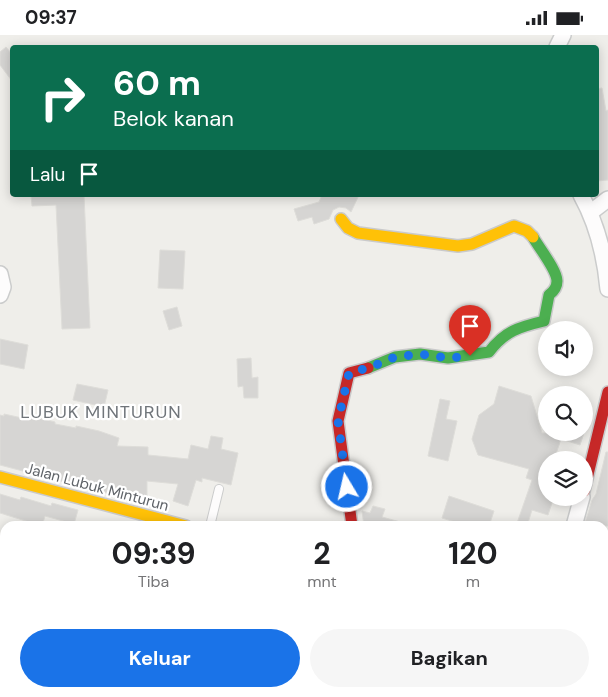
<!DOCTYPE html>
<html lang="id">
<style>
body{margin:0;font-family:"DM Sans",sans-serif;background:#f6f6f6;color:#202124;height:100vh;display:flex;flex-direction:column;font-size:19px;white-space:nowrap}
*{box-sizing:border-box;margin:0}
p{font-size:16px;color:#757577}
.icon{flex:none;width:28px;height:28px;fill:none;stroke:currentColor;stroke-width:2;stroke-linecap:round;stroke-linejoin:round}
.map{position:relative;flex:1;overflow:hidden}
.drawer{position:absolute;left:0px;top:486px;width:609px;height:176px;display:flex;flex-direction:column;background:#fff;border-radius:15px 15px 0 0;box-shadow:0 2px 12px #0003}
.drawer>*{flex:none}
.hud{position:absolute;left:10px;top:10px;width:589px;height:152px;border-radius:5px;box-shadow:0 2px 12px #0003;background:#0b6e4f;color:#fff;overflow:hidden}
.fabs{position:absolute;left:538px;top:286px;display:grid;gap:10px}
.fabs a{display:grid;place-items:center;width:55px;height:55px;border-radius:50%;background:#fff;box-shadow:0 2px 12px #0003;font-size:25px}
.pin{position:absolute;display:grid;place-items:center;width:42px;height:42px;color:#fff;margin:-51px -21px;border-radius:50% 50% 50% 0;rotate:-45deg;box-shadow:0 0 5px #0007}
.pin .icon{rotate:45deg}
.me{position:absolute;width:55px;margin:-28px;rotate:351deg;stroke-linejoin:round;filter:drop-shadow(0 0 4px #0008)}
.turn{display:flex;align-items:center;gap:18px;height:105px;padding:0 20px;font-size:22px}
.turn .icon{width:65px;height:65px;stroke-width:2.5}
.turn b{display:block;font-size:35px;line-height:42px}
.then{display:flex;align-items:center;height:48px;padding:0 20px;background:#0003;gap:10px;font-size:19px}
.eta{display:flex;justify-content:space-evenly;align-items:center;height:85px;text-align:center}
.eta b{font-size:30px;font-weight:700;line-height:35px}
.primary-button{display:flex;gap:10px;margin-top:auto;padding:10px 20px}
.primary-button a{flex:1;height:58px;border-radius:30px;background:#1a73e8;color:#fff;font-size:20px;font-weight:700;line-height:58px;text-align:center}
.primary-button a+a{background:#f6f6f6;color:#202124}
.status{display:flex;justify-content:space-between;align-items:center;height:35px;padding:0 25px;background:#fff;direction:ltr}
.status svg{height:14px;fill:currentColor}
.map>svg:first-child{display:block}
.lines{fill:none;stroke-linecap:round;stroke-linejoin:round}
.river{stroke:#bfe0f9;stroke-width:24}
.building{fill:#d6d5d3;stroke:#deddd9}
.lane-casing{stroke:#cbcccc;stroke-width:10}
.street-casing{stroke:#cbcccc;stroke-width:18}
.fast-casing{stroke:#cacacb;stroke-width:14}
.slow-casing{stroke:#cacacb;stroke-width:14}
.jam-casing{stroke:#cacacb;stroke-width:14}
.lane{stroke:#fdfcfc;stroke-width:8}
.street{stroke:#fdfcfc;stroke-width:15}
.fast{stroke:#4caf50;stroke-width:11}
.slow{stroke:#ffc107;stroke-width:11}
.jam{stroke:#c62828;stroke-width:11}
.route{stroke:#1a73e8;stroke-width:9;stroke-dasharray:0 16.2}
.labels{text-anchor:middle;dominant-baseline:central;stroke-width:4.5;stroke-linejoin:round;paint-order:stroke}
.street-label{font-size:15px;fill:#5f6368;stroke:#fff}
.quarter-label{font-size:18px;letter-spacing:1px;fill:#70757a;stroke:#fff}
</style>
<div class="status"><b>09:37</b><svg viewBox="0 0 49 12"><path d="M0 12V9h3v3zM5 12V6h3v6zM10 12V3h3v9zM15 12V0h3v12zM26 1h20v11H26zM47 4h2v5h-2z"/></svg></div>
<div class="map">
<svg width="608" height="662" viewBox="0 0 608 662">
<rect width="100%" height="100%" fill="#efeeea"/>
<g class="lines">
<g class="river">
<path d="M0,618L5,616"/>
<path d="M362,658L366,662"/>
</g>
</g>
<g class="building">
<path d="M6,12L12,19V46L0,30V17Z"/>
<path d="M602,53L606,76L608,75V145L597,146L596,54Z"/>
<path d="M31,160H84L90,293L62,294L56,170L32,171Z"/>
<path d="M322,160H359L351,177L346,173L339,172L333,175L329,184L314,189L312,182L298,186L294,174L319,167Z"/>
<path d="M160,215L185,216L183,254L158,253Z"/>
<path d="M177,272L182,291L169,295L163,276Z"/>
<path d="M0,304L28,310L24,334L0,329Z"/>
<path d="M251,323L252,343L258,342V363H244L243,351L238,352L237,324Z"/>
<path d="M77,349L108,355L104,372L73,365Z"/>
<path d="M499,351L531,361L542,398H584L580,410L561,404L554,425H546V462H554L548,480L532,475L527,491H516L532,445L526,443L529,434L478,420L472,404L479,380L494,369Z"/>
<path d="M440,364L450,366L446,384L457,386L448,426L428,421Z"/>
<path d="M4,379L22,383L23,379L55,387V389L76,393V391L99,396L119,403L117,411L148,412V420L188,424L191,410L208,414L211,401L223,403L221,414L238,418L231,450L202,443V447L196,445L188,471L173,466L178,449L147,446V469L0,430V380L4,381Z"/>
<path d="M606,417H608V491H584L592,465L596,459Z"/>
<path d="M0,459L20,465L21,462L51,471L52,468L78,475L74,489L45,481L42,491L0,478Z"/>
<path d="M449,461L494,476L489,491H468L442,483Z"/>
<path d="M373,471L385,474L382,482L404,488V491H364L362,476L370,478Z"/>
</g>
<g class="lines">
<g class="lane-casing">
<g id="lane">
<path d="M210,491L219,454"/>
<path d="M97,662V658"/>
</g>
</g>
<g class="street-casing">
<g id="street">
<path d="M557,12L563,0"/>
<path d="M581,160C597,189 605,221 608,254"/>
<path d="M591,177L608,164"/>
<path d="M0,239L3,252L0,260"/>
<path d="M574,491L582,462"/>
<path d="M0,657L5,656"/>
<path d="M183,658L197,662"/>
</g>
</g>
<g class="fast-casing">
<g id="fast">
<path d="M368,333L395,322L420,319L448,323L489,317C505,296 519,292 544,286L549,260C553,257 557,252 557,246C557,235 539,213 533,202"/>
<path d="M604,645L608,646"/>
</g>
</g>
<g class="slow-casing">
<g id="slow">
<path d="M341,184L348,193L358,198L458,211L472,209L514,191L527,196L533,202"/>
<path d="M0,442L186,491"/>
</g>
</g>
<g class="jam-casing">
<g id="jam">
<path d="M584,456L608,357"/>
<path d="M352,491L338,386L349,338L368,333"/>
</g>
</g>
<use href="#lane" class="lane"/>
<use href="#street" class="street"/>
<use href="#fast" class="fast"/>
<use href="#slow" class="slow"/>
<use href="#jam" class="jam"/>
</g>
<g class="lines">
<path class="route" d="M347,452L338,386L349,338L371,332L395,322L420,319L448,323L470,321"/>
</g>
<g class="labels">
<g class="street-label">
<text transform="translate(97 452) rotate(15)">Jalan Lubuk Minturun</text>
</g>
<g class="quarter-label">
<text x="101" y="377">LUBUK MINTURUN</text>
</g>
</g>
</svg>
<div class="fabs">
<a><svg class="icon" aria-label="sound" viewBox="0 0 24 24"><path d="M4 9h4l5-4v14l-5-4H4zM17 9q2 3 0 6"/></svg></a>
<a><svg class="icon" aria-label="search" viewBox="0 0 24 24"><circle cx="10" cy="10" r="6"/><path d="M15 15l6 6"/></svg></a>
<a><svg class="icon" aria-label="layers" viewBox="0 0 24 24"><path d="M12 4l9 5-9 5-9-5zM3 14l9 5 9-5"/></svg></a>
</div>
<div class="pin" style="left:470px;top:321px;background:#d93025"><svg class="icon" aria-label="arrive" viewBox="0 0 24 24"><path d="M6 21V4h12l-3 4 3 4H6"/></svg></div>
<svg class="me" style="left:347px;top:452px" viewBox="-20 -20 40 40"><circle r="17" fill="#1a73e8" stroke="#fff" stroke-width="3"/><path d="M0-11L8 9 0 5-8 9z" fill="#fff"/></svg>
<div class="hud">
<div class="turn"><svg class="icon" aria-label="right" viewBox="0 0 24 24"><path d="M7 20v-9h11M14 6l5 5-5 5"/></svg><div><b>60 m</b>Belok kanan</div></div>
<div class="then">Lalu<svg class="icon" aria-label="arrive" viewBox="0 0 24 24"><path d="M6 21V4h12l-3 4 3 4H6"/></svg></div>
</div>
<section class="drawer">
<div class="eta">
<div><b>09:39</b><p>Tiba</p></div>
<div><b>2</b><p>mnt</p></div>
<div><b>120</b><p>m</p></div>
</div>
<div class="primary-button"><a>Keluar</a><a>Bagikan</a></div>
</section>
</div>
